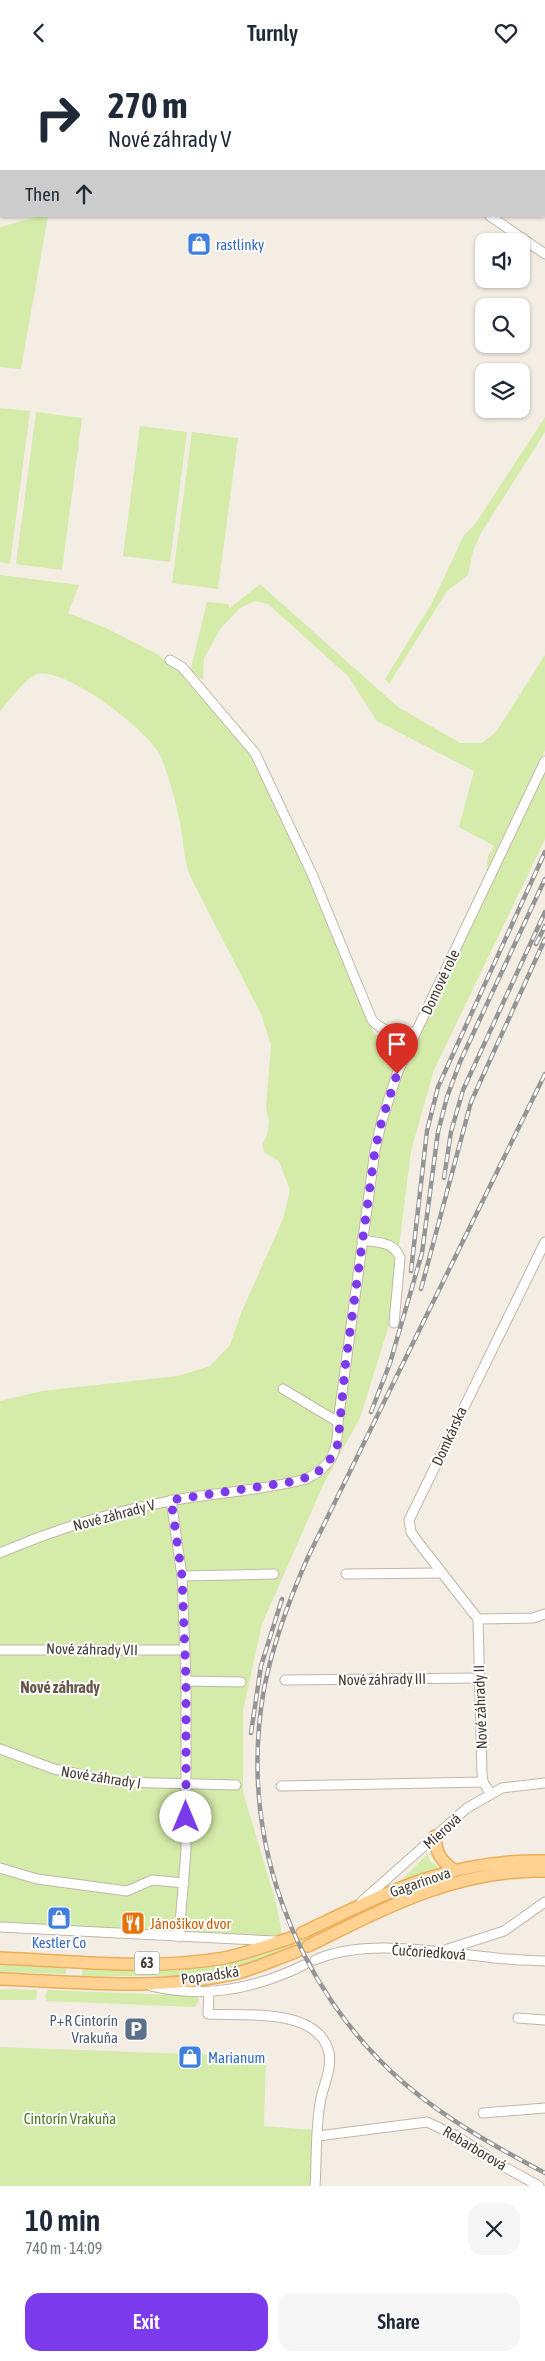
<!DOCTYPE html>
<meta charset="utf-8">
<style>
body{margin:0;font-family:"Asap Condensed",sans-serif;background:#f6f6f7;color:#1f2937;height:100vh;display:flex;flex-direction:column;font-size:19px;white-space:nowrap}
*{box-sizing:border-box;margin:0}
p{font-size:16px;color:#747a83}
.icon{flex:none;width:28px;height:28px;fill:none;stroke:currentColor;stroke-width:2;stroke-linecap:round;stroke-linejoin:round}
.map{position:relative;height:2121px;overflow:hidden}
.sheet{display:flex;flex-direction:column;background:#fff;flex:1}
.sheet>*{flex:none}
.guide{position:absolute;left:0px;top:0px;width:545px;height:152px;box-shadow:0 1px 4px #0004;background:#fff;color:#1f2937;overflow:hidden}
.fabs{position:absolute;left:475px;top:168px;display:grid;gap:10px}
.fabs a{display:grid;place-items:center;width:55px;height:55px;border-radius:10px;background:#fff;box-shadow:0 1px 4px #0004;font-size:25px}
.pin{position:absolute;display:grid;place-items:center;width:42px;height:42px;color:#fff;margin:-51px -21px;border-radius:50% 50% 50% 0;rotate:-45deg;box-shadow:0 0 5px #0007}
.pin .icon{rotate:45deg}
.me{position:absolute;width:55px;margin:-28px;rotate:0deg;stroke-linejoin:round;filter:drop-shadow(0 0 4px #0008)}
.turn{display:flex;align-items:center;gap:18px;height:105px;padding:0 25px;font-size:22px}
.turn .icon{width:65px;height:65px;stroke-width:2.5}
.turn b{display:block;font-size:35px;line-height:42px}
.then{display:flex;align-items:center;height:48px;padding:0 25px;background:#0003;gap:10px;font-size:19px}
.round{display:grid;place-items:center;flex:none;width:52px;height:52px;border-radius:15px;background:#f6f6f7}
.overview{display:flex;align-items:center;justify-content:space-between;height:85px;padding:0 25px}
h1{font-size:30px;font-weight:600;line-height:38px}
.action{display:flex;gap:10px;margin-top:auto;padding:10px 25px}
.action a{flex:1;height:58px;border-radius:15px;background:#7c3aed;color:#fff;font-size:20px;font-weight:600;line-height:58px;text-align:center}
.action a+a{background:#f6f6f7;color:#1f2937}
header{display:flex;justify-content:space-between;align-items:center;height:65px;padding:0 25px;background:#fff;font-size:22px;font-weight:600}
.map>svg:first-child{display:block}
.green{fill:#d5eba9}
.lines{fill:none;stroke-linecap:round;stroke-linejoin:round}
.minor-casing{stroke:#c2b6a9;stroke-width:11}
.major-casing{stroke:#ebae5a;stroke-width:14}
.minor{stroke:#fff;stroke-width:9}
.major{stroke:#ffd291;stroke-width:11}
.rail-casing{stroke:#959595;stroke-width:4.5}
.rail{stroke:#fff;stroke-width:2.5;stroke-dasharray:8;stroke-linecap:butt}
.route{stroke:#7c3aed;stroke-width:9;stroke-dasharray:0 16.2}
.labels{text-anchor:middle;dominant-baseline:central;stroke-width:4;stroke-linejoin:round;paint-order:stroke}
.shield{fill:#fff;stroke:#7e7670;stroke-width:1}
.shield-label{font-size:14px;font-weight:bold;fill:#463c33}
.shop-label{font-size:15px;fill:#366cbe;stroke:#fff;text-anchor:start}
.street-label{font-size:15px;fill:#463c33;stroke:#fff}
.food-label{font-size:15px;fill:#c56008;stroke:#fff;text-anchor:start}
.service-label{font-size:15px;fill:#4e5e75;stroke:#fff;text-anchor:end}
.park-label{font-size:15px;fill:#4f7b23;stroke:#fff}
.neighbourhood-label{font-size:16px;font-weight:bold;fill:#69594a;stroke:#fff}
</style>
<header><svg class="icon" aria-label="back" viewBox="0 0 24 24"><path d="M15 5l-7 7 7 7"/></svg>Turnly<svg class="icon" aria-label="heart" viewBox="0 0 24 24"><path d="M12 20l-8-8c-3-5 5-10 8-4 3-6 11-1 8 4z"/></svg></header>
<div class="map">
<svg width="545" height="2121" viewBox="0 0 545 2121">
<rect width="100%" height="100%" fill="#f3ede4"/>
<g class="green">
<path d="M39,151H48L21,304L0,302V162Z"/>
<path d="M0,343L30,346L10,499L0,497Z"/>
<path d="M36,347L82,353L62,505L16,499Z"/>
<path d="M545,352V367L481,468L473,486L468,510L447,526L389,619L385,614L432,538L464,470L476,458Z"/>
<path d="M140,361L187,367L170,497L123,491Z"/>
<path d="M192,367L238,373L218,524L172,518Z"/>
<path d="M0,510L79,520L68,548L106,563L155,588L182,607L252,689L337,875L375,970L417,973L545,699V774L434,1005L411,1086L389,1260L360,1353L325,1416L262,1559L243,1646V1727L276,1838L282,1869L258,1873L0,1859V1336L42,1326L178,1311L210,1301L230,1280L242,1246L283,1154L290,1125L279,1096L264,1087L262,1079L267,1071L269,1057L266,1042L271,980L261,949L190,811C183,791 184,778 180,758C176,737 169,712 161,692C151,667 61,598 35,610C25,614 8,637 0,646Z"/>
<path d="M260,519L398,642L460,678H482L496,667L545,590V685L486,807L488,791L494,781L459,762L474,706L377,656L348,611L268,539L255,536L240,543L221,563L204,593L203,615L190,607L207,537L228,539L230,543Z"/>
<path d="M428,1788L430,1796L439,1802L399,1818Z"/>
<path d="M454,1809L456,1811L410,1828L276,1890L244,1900L181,1911H82L83,1901L184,1904L228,1898L277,1884L392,1830Z"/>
<path d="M0,1900L66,1902V1909L0,1907Z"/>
<path d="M0,1924L37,1925L36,1935H0Z"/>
<path d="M48,1925L197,1931L199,1935L195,1942L47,1936L45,1930Z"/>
<path d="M0,1982L266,1992L264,2061L314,2065L310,2121H0Z"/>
</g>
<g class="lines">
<g class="minor-casing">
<g id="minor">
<path d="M0,55L1,56"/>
<path d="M490,151L545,189"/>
<path d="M170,595L182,602L255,688L312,809L372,955C384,969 399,967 416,967"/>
<path d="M362,1175C378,1178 394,1176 400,1193L394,1258"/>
<path d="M283,1324L338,1357"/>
<path d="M171,1435L182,1511L186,1616V1785L179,1872"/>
<path d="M0,1488C55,1464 112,1447 170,1436C215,1427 262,1426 306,1414C333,1401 338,1385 338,1357L375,1085L382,1055L397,1009L416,967L545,696"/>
<path d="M346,1509L442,1508"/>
<path d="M182,1511L274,1509"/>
<path d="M478,1554L418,1477L411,1467L409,1455L545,1177"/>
<path d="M478,1554L482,1708L483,1717L491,1729"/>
<path d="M478,1554L533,1553L545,1549"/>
<path d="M0,1585H184"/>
<path d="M285,1615L479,1613"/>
<path d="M186,1616L241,1617"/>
<path d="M0,1684L54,1704L118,1717L236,1720"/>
<path d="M281,1721L483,1717"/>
<path d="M0,1803L37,1814L127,1826L152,1815L184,1818"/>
<path d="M361,1837L467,1743L502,1723L545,1718"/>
<path d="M0,1862L275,1876"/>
<path d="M448,1884L504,1866L545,1837"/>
<path d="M315,1895C364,1873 436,1887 488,1892C507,1895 526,1895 545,1896"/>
<path d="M151,1921C204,1934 257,1923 304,1900"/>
<path d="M209,1927L208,1949C243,1951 319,1942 329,1988C332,2002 324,2020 321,2033C315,2061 317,2093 315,2121"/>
<path d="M518,1953L545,1955"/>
<path d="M483,2048L545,2043"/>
<path d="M318,2071L427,2057L455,2070L499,2099L539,2121"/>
</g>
</g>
<g class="major-casing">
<g id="major">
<path d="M435,1771C436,1788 440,1795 454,1805"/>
<path d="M302,1868C386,1828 448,1794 545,1796"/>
<path d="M308,1881C385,1843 457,1804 545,1806"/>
<path d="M0,1893C74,1896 156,1906 229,1892C250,1887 271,1879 291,1873"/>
<path d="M0,1914C77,1917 157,1926 233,1909C255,1904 276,1894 298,1886"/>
</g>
</g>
<use href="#minor" class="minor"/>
<use href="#major" class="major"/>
<g class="rail-casing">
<g id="rail">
<path d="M536,879L545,861"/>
<path d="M545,1009L308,1492C289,1535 273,1578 264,1624C238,1771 293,1922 405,2019C447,2055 496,2082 545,2108"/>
<path d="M444,1113L451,1067L463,1025L545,847"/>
<path d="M411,1206L427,1066L438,1022L545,787"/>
<path d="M421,1224L471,1037L545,874"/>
<path d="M371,1347L390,1298L422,1188L438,1067L447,1032L460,997L545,814"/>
<path d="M251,1668L261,1601L282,1534"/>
</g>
</g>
<use href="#rail" class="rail"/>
</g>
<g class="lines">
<path class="route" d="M186,1752V1616L182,1511L171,1435L297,1416L317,1408L334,1390L338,1378L345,1303L375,1085L382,1055L397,1009"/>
</g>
<defs>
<g id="shop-square" transform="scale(1.25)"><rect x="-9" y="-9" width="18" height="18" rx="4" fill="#3f7fe0" stroke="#fff"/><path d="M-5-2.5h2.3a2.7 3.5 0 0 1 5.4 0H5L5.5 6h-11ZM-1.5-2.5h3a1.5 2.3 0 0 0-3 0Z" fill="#fff"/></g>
<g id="restaurant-square" transform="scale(1.25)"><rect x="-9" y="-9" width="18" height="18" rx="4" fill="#e8710a" stroke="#fff"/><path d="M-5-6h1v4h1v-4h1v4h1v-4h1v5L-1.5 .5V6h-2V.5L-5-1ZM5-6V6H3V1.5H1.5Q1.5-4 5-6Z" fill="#fff"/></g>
<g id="parking-square" transform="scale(1.25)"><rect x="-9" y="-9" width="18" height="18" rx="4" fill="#5c6f8a" stroke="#fff"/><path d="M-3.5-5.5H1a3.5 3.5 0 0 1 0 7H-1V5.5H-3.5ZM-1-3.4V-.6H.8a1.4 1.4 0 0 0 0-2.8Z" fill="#fff"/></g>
</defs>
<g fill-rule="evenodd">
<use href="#shop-square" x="199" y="179"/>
<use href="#shop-square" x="59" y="1853"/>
<use href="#restaurant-square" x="133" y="1858"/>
<use href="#parking-square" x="136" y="1964"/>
<use href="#shop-square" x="190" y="1992"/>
</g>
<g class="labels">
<rect class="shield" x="134.5" y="1886.5" width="25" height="23" rx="4"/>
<g class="shield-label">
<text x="147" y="1898">63</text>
</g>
<g class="shop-label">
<text x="216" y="179">rastlinky</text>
<text x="59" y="1877" text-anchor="middle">Kestler Co</text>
<text x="208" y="1992">Marianum</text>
</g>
<g class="street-label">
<text transform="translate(440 917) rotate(-65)">Domové role</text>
<text transform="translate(449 1371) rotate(-65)">Domkárska</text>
<text transform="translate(114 1450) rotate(-15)">Nové záhrady V</text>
<text transform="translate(92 1584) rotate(1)">Nové záhrady VII</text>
<text transform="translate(382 1614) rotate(-1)">Nové záhrady III</text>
<text transform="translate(480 1642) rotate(-92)">Nové záhrady II</text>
<text transform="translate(101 1712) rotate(9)">Nové záhrady I</text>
<text transform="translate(442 1766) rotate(-42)">Mierová</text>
<text transform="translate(420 1817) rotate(-19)">Gagarinova</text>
<text transform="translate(429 1887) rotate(4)">Čučoriedková</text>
<text transform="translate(210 1910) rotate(-8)">Popradská</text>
<text transform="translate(475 2083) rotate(31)">Rebarborová</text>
</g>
<g class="food-label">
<text x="150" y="1858">Jánošíkov dvor</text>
</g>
<g class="service-label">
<text x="118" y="1955">P+R Cintorín<tspan x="118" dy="17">Vrakuňa</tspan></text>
</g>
<g class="park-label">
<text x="70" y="2053">Cintorín Vrakuňa</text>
</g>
<g class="neighbourhood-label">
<text x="60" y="1622">Nové záhrady</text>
</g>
</g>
</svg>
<div class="fabs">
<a><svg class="icon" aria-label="sound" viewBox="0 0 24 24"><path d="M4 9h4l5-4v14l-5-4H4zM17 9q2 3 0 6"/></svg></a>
<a><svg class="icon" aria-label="search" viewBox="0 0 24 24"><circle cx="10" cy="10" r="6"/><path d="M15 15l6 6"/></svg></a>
<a><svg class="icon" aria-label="layers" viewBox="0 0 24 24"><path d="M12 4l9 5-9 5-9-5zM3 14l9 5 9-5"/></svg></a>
</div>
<div class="pin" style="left:397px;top:1009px;background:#d93025"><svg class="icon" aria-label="arrive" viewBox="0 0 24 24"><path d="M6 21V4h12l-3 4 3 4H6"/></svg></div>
<svg class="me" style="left:186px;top:1752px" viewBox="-20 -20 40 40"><circle r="19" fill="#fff"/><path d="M0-13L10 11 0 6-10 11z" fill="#7c3aed"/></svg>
<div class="guide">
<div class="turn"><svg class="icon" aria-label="right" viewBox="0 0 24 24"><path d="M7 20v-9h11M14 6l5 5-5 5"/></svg><div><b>270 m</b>Nové záhrady V</div></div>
<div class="then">Then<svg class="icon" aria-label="ahead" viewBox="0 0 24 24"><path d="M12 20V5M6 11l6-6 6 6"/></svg></div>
</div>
</div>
<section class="sheet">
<div class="overview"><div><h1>10 min</h1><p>740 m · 14:09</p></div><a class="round"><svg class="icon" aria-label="close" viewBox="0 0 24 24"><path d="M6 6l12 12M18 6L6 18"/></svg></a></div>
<div class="action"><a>Exit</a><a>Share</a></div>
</section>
